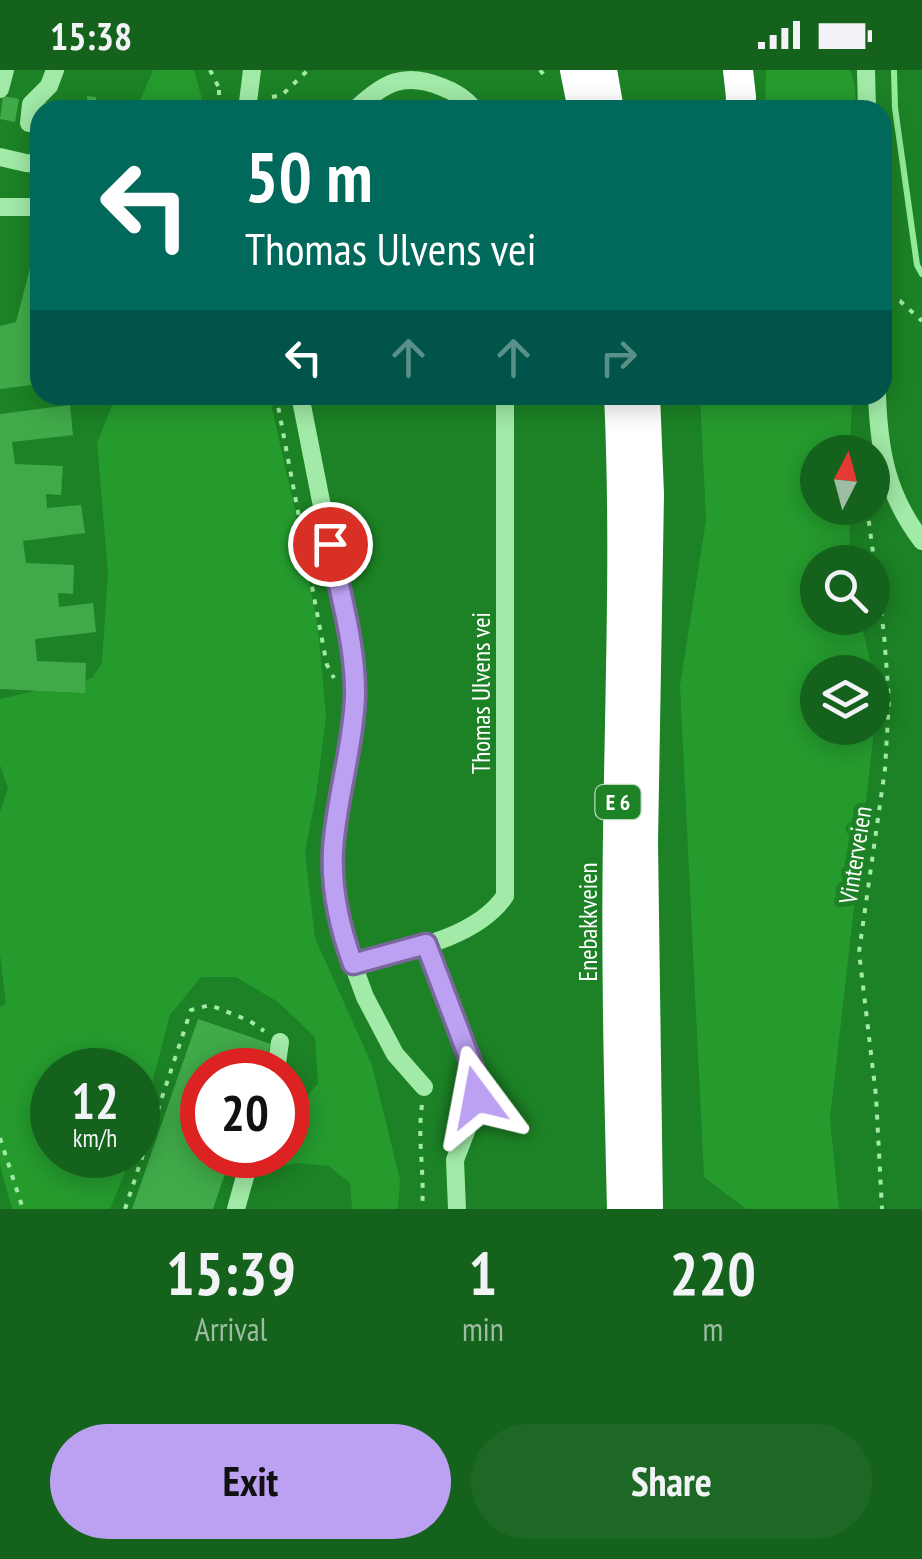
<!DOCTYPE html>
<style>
body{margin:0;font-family:"PT Sans Narrow",sans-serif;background:#1e6825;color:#f1f3f6;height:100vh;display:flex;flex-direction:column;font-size:38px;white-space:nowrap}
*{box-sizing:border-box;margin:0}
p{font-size:32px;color:#9dbca3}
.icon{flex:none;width:55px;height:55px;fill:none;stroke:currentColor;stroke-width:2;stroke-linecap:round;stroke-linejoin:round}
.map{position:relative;height:1139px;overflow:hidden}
.side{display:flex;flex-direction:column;background:#15621c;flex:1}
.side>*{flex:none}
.guide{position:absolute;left:30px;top:30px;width:862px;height:305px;border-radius:30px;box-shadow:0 5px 25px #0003;background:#00695c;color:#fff;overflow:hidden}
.needle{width:65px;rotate:6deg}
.tools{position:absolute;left:800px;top:365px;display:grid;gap:20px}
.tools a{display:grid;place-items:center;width:90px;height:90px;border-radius:50%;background:#15621c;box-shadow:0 5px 25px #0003;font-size:50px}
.speed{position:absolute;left:30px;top:978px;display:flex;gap:20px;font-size:50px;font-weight:700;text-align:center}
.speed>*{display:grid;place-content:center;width:130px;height:130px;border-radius:50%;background:#15621c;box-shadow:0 5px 25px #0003;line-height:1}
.speed small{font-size:25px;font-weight:400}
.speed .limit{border:15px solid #d22;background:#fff;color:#111}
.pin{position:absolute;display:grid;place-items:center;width:85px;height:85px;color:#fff;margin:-42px;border:5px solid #fff;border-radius:50%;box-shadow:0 2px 10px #0007}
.me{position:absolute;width:110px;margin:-55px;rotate:347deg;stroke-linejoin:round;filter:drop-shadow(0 0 8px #0008)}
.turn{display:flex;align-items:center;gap:35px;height:210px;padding:0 50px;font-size:45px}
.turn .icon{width:130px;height:130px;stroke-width:2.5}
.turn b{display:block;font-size:70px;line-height:85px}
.lanes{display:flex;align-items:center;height:95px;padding:0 50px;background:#0003;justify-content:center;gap:50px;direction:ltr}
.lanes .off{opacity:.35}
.eta{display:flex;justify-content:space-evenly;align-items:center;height:170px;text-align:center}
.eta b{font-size:60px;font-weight:700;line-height:70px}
.cta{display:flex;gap:20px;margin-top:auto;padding:20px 50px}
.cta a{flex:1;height:115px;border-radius:60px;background:#bca0f2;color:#111;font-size:40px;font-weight:700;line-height:115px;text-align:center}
.cta a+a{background:#1e6825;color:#f1f3f6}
.status{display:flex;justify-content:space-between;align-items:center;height:70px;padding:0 50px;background:#15621c;direction:ltr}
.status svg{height:28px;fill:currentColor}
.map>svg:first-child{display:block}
.green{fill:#259b2e;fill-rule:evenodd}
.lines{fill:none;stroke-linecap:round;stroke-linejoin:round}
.stream{stroke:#94ec9a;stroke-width:6}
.building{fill:#40aa48}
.path{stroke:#a1eaa7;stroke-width:4;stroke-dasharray:5 8;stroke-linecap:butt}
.minor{stroke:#a1eaa7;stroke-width:18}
.highway{stroke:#fff;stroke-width:30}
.route-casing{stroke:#7a689d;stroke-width:25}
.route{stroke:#bca0f2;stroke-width:18}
.labels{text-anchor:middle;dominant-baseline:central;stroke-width:10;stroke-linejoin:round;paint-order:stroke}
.shield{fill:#1c8225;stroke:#bbdabe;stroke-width:2.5}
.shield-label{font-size:22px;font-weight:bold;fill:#fff}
.street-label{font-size:25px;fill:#fff;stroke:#1c8225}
</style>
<div class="status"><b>15:38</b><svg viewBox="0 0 49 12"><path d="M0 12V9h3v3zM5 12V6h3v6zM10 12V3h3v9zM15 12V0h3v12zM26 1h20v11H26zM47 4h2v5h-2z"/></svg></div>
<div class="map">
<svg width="922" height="1139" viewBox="0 0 922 1139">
<rect width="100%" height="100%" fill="#1c8225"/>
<g class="green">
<path d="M153,0H194L205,40H136Z"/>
<path d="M766,0H850L855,16L856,40H765Z"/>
<path d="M116,325H269L296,445L318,558L326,646L316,725L305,783L315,868L372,995L400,1110L398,1139H352L350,1113L329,1096L297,1093L271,1098L269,1085H288V1045L303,1032L318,1013L315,967L278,932L236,907H201L170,945L138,1066V1000H52V1085H132L110,1139H12L0,1095V937L6,933L0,884V742L8,718L0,695V629L92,608L102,593L108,502L97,373Z"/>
<path d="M700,325H852L850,382H818V438H850L849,492H818V548H860L878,625L830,1049L839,1139H746L704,1107L680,616L706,450ZM872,602V658H818V602Z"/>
</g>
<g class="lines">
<path class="stream" d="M894,1L895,38L917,195L922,204"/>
</g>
<g class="building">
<path d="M3,26L19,29L15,52L0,49Z"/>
<path d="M87,26L96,27V40H40V58H36L37,32L87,35Z"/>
<path d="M39,164L40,314L0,319V256L16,252Z"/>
<path d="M70,335L73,365L12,372L15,394L63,396L61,425L46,424L47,438L81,435L85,463L23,471L26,493L74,495L73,524L58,523L59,537L93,533L96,562L35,569L37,591L86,593L85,623L0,619V344Z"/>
<path d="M198,949L271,974L262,1000H202V1085H244L240,1096L229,1092L213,1139H132Z"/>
</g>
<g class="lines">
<g class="path">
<path d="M210,0L220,20"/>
<path d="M540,0L544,5"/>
<path d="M219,20V40"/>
<path d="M272,27L282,25L308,0"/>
<path d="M274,40V27"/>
<path d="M887,229L900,231L922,251"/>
<path d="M276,325L324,580L327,595L334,608"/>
<path d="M867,438L884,564L889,630L885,699L859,882L876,1026L882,1139"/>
<path d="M422,1035C417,1070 425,1103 422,1139"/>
<path d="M0,1068L23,1139"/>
<path d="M125,1139L191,940L210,935L250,951L264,961"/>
</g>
<g class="minor">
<path d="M866,0L867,40"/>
<path d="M0,19L5,0"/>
<path d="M247,40L252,0"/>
<path d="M355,40C383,13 404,1 442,17C456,22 466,29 475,40"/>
<path d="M29,53L31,34L49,16L55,0"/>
<path d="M0,87L26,93L40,94"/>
<path d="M0,137H40"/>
<path d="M300,325L354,598L353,651L333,784L336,828L347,878L365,927L395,984L424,1017"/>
<path d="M877,325C879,382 887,425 922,471"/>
<path d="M426,874L476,1006L477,1027L473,1043L455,1090L457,1139"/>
<path d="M353,894C402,881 475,870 505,826V325"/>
<path d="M276,1000L280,972"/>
<path d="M236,1139L251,1085"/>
</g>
<g class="highway">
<path d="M575,0L583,40"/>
<path d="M602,0L609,40"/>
<path d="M738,0L741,27L740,40"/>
<path d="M619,325C626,472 620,619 618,766C616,890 619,1015 622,1139"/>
<path d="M645,325L649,424L643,772L648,1139"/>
</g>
</g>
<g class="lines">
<g class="route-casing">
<path id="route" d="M330,474C340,524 356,576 355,627C353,679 336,729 333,780C331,818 340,859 353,894L426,874L476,1006L477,1027"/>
</g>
<use href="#route" class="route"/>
</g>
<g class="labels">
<rect class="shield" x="595.5" y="715" width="45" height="34" rx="8"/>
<g class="shield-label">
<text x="618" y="732">E 6</text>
</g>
<g class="street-label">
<text transform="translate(481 623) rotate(-90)">Thomas Ulvens vei</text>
<text transform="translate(855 785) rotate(-81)">Vinterveien</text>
<text transform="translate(588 852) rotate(-90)">Enebakkveien</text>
</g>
</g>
</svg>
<div class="tools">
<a><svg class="needle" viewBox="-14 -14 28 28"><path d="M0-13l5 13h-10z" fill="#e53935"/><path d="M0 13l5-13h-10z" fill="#9dbca3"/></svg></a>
<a><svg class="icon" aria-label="search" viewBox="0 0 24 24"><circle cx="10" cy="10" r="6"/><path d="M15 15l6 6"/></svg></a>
<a><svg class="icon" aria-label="layers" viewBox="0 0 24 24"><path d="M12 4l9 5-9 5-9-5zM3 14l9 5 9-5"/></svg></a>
</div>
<div class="speed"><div>12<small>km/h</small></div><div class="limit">20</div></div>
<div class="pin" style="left:330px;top:474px;background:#d93025"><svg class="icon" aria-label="arrive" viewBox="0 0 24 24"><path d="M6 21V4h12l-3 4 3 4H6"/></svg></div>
<svg class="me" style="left:477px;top:1027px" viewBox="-20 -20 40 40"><path d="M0-17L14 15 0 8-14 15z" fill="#bca0f2" stroke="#fff" stroke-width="4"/></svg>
<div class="guide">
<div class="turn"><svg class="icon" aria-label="left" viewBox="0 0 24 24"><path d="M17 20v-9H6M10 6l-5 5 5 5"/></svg><div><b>50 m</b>Thomas Ulvens vei</div></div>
<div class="lanes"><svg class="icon" aria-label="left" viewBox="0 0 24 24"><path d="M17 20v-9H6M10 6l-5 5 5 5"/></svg><svg class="icon off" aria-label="ahead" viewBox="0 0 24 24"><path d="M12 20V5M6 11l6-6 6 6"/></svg><svg class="icon off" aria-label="ahead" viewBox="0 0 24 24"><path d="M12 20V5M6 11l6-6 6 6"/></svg><svg class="icon off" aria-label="right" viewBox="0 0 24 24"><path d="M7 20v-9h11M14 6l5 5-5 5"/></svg></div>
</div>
</div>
<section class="side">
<div class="eta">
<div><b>15:39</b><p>Arrival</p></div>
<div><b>1</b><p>min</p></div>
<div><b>220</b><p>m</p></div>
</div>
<div class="cta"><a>Exit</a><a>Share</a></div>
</section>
